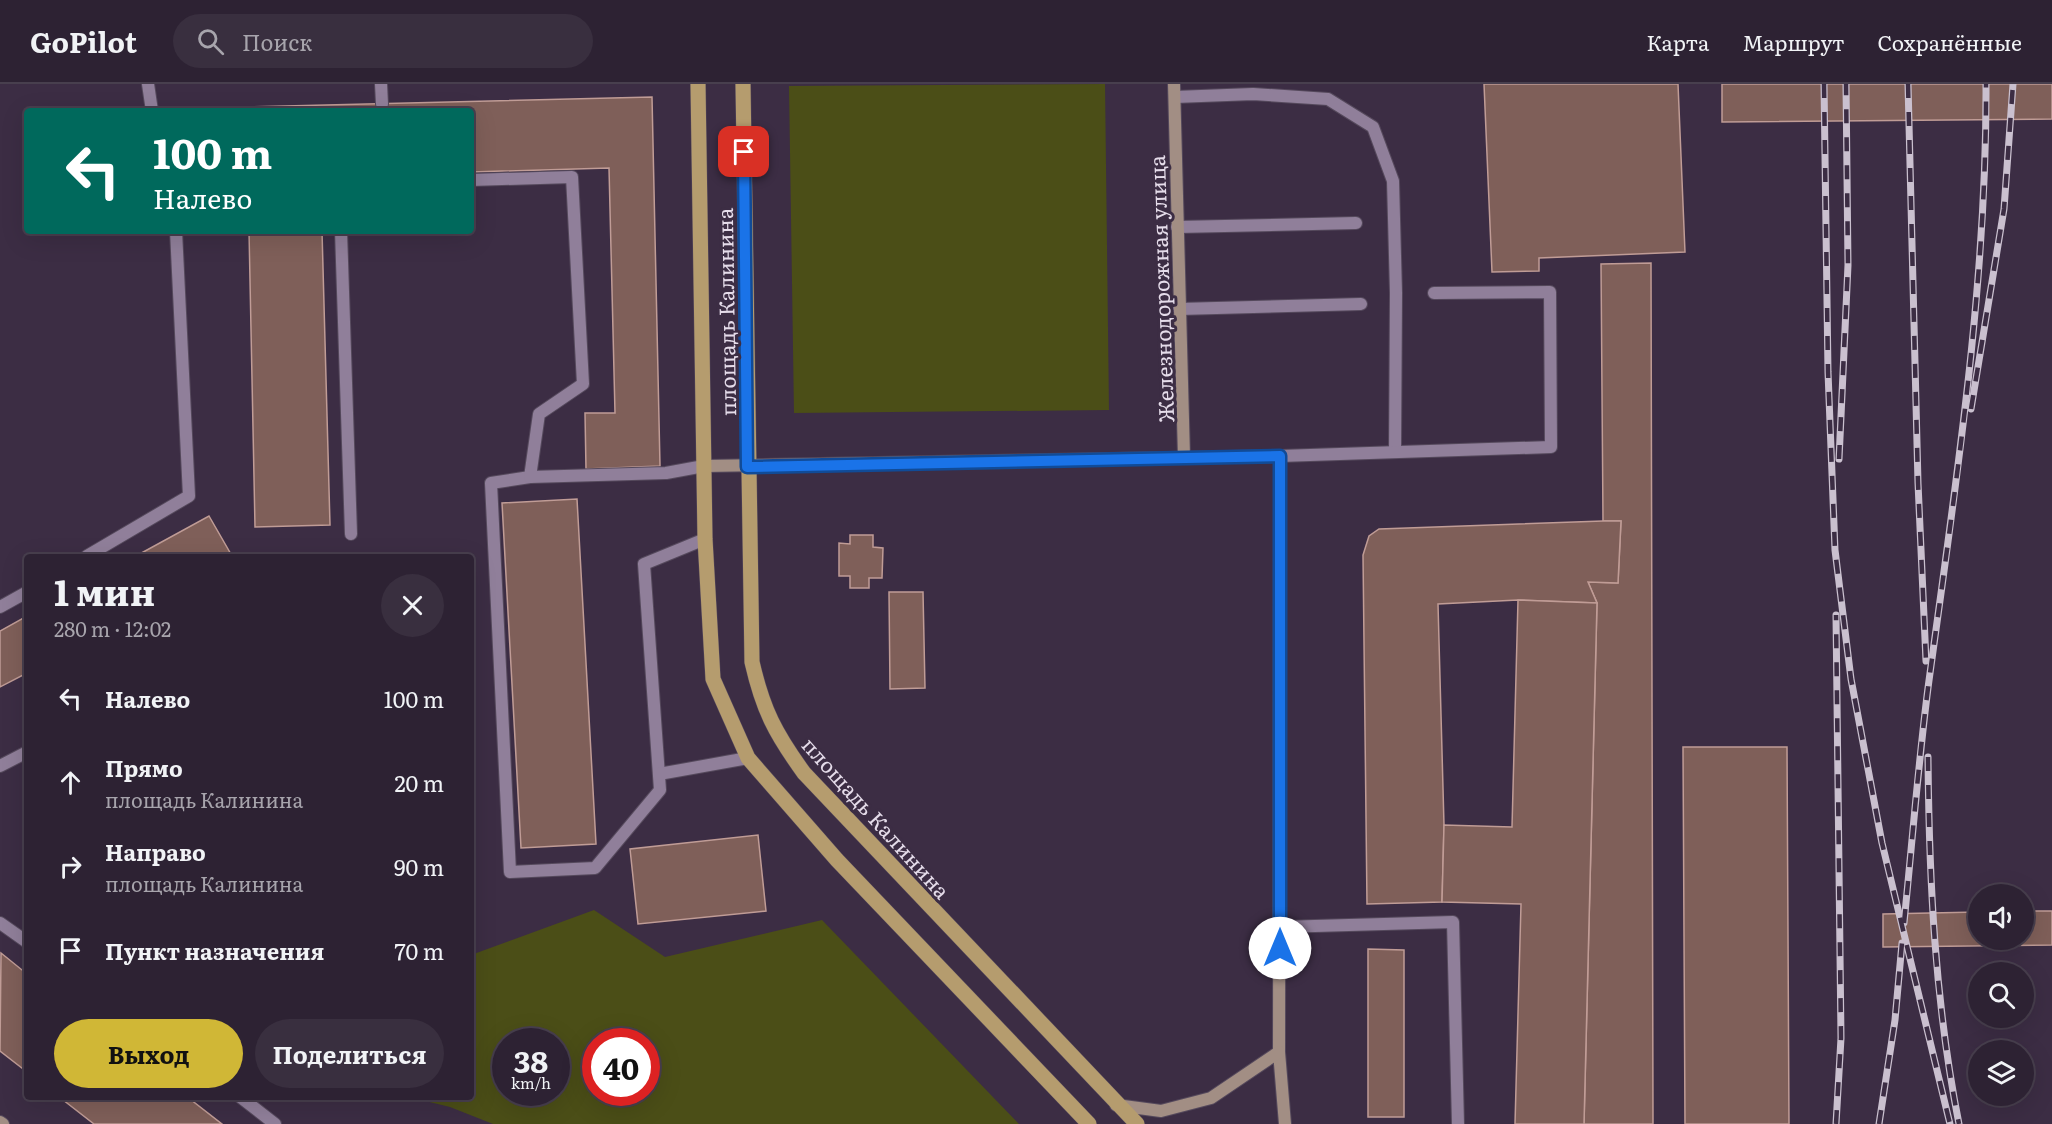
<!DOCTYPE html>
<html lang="ru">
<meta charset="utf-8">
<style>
body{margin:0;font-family:Literata,serif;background:#392f3f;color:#f1f3f6;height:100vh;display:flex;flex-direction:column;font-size:22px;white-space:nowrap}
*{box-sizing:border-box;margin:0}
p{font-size:20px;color:#a7a4ac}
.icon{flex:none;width:33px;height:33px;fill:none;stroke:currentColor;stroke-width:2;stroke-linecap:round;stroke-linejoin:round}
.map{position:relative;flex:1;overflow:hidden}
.details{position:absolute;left:24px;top:470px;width:450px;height:546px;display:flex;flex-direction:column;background:#2d2233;border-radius:6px;box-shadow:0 6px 24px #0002,0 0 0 2px #483f4e}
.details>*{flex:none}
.hud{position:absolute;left:24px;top:24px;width:450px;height:126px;border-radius:6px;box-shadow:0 6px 24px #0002,0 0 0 2px #483f4e;background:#00695c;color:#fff;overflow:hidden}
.fabs{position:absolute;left:1968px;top:800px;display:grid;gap:12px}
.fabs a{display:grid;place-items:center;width:66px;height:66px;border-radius:50%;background:#2d2233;box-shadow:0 6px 24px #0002,0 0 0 2px #483f4e;font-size:30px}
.speed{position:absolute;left:492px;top:944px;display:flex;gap:12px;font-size:30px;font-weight:700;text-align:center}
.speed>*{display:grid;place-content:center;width:78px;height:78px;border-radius:50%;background:#2d2233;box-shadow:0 6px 24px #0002,0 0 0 2px #483f4e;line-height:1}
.speed small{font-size:15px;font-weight:400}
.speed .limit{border:9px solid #d22;background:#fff;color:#111}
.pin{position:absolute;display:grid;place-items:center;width:51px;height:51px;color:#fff;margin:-26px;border-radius:12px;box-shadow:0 3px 9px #0006}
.me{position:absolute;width:66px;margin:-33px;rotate:0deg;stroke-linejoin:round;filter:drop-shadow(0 0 4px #0008)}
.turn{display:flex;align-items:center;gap:21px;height:126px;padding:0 30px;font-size:27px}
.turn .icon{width:78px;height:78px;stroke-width:2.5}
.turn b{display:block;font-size:42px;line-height:51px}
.round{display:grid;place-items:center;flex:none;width:63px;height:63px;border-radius:32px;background:#392f3f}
.headline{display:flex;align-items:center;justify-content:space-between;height:102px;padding:0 30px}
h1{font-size:36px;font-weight:700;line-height:45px}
.cta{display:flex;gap:12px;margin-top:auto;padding:12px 30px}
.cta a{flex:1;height:69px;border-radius:36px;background:#d0b736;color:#111;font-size:24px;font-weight:700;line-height:69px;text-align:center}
.cta a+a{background:#392f3f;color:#f1f3f6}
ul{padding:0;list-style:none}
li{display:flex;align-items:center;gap:18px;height:84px;padding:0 30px}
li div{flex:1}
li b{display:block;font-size:22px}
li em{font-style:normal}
header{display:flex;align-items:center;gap:36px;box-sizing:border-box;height:84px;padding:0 30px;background:#2d2233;border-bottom:2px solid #483f4e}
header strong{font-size:28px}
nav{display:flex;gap:33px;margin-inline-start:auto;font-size:21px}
.search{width:420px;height:54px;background:#392f3f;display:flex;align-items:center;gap:15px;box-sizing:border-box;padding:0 21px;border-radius:33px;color:#a7a4ac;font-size:22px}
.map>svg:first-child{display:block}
.green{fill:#4b4e17;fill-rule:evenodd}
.building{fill:#7f5f59;stroke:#c09c96;stroke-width:1.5}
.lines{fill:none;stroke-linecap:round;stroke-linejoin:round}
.lane-casing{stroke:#55495c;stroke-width:14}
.street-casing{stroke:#55495c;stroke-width:14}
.secondary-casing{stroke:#55495c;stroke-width:14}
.primary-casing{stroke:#55495c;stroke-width:16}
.lane{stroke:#907f9a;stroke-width:12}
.street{stroke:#907f9a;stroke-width:12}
.secondary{stroke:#a28e84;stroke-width:12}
.primary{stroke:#b59c6e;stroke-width:15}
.rail-casing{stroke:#cac0cf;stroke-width:7}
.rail{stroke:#3c2d44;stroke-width:4.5;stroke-dasharray:14;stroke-linecap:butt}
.route-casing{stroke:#114b97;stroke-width:15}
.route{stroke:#1a73e8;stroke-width:10}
.labels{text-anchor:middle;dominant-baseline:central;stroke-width:6;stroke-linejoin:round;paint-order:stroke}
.street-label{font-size:21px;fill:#e5dcea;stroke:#3c2d44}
</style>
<header>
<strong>GoPilot</strong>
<div class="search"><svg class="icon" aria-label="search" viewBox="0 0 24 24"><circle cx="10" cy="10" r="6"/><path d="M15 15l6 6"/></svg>Поиск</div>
<nav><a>Карта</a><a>Маршрут</a><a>Сохранённые</a></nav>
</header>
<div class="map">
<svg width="2052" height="1040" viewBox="0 0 2052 1040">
<rect width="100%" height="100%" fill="#3c2d44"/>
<g class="green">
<path d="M1105,0L1109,326L794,329L789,2Z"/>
<path d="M594,826L665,873L822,836L1019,1040H493L450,1023L409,1013L471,1012V871ZM506,957H556V1008H506ZM596,957H646V1008H596Z"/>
</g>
<g class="building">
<path d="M1484,0H1678L1685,168L1539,174V187L1492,188Z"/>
<path d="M1722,0H2052V35L1722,38Z"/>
<path d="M652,13L660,382L586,385L585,329H615L609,84L471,88V27H246V23Z"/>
<path d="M246,23V27H176V25Z"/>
<path d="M249,147H322L330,441L255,443Z"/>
<path d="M1651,179L1653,1040H1584L1597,519L1588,498L1618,499L1621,437H1603L1601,180Z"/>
<path d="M577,415L596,760L521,764L502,419Z"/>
<path d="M209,432L232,472H136Z"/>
<path d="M1603,437H1621L1618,499L1588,498L1597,519L1518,516L1438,520L1444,741L1442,818L1367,820L1363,471L1369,452L1379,445Z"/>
<path d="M850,451H873V463L883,464L882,494H869V504H850V492H839V459L850,460Z"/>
<path d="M889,508H923L925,604L890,605Z"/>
<path d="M1518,516L1597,519L1584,1040H1515L1521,820L1442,818L1444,741L1512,743Z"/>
<path d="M27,532V589L0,603V547Z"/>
<path d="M1683,663H1787L1789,1040H1685Z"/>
<path d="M758,751L766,827L638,840L630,765Z"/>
<path d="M2024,827H2052V861L1883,863V830L1978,828V855H2024Z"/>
<path d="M1368,865L1404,866V1033H1368Z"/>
<path d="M1,869L27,890V988L0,967Z"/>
<path d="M58,1012H186L222,1040H94Z"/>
</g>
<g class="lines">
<g class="lane-casing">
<g id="lane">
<path d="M381,0L382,20"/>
<path d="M1175,13L1253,10L1328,15L1373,43L1393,97L1396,209L1395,368"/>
<path d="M1177,143L1356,139"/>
<path d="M1179,225L1361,220"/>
<path d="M1280,372L1551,363L1550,208L1434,209"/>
<path d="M530,393L491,399L510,788L595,784L660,706L644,480L705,455"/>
<path d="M0,682L27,668"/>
<path d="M659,690L748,674"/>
<path d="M0,839L27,858"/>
<path d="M1280,843L1453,838L1458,1040"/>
<path d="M239,1012L275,1040"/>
</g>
</g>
<g class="street-casing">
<g id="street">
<path d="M148,0L152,27"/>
<path d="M471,96L572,93L583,300L539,330L530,393L666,389L704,382"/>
<path d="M341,147L351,450"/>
<path d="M87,472L189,412L176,147"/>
<path d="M0,523L27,508"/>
</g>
</g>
<g class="secondary-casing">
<g id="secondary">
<path d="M1174,0L1184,373"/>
<path d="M704,382L1280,372L1279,968L1285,1040"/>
<path d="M1116,1021L1161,1027L1211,1014L1279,968"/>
<path d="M0,1038L3,1040"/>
</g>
</g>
<g class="primary-casing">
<g id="primary">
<path d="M698,0L705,455L713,595L748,674L837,776L1089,1040"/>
<path d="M743,0L752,578C763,626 775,649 804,689L1137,1040"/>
</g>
</g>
<use href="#lane" class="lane"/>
<use href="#street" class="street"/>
<use href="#secondary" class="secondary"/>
<use href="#primary" class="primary"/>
<g class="rail-casing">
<g id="rail">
<path d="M1824,0L1828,288L1835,466L1851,595L1882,759L1950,1040"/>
<path d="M1908,0L1918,399L1926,577"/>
<path d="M1971,325L2004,125L2013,0"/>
<path d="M1839,375L1848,181L1846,0"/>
<path d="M1928,673C1929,796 1935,919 1959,1040"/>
<path d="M1904,839C1912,760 1918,682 1928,604C1955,405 1987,201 1986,0"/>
<path d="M1836,1040L1841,954L1836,531"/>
<path d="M1879,1040L1895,936L1902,859"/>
</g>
</g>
<use href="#rail" class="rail"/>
</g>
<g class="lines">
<g class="route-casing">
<path id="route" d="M744,68L747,383L1280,372V864"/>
</g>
<use href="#route" class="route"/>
</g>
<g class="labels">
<g class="street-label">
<text transform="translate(1160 205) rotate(-92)">Железнодорожная улица</text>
<text transform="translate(725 228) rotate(-91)">площадь Калинина</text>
<text transform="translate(877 733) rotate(48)">площадь Калинина</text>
</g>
</g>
</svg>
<div class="fabs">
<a><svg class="icon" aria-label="sound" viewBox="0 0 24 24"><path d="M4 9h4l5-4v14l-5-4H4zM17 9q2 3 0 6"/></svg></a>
<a><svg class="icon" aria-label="search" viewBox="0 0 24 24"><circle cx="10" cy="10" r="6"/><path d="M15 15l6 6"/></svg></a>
<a><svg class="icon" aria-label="layers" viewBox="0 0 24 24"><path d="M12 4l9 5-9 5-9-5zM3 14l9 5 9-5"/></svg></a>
</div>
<div class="speed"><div>38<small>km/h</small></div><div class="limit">40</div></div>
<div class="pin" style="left:744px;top:68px;background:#d93025"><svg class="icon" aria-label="arrive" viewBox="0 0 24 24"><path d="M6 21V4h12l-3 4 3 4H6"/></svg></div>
<svg class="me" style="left:1280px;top:864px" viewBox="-20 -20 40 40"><circle r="19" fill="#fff"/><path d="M0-13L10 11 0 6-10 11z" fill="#1a73e8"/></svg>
<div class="hud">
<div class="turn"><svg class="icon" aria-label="left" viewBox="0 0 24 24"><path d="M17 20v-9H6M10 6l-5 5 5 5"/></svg><div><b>100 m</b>Налево</div></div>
</div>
<section class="details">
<div class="headline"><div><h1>1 мин</h1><p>280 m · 12:02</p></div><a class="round"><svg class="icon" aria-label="close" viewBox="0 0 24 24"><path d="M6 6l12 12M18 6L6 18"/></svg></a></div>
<ul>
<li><svg class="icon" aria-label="left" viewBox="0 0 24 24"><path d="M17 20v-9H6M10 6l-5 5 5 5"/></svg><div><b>Налево</b></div><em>100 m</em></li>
<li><svg class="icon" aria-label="ahead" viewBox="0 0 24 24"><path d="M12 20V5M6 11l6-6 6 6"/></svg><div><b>Прямо</b><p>площадь Калинина</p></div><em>20 m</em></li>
<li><svg class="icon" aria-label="right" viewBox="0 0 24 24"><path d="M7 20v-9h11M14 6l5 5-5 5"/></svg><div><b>Направо</b><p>площадь Калинина</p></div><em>90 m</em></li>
<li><svg class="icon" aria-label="arrive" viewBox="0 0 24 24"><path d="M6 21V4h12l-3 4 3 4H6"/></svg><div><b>Пункт назначения</b></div><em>70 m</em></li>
</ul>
<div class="cta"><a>Выход</a><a>Поделиться</a></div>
</section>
</div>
